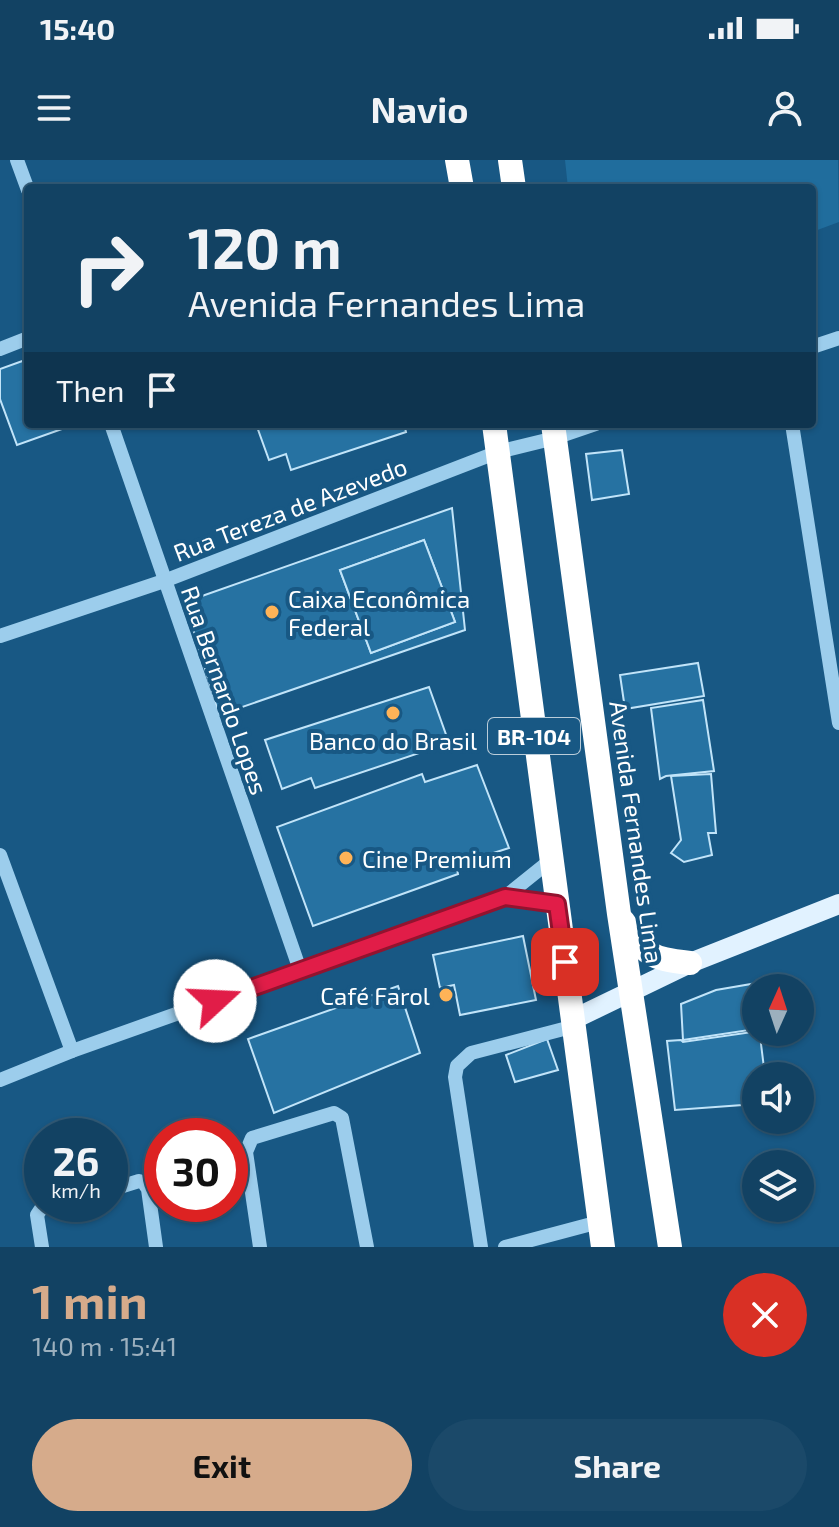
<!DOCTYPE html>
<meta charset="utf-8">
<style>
body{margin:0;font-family:"Exo 2",sans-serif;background:#1b4969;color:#f1f3f6;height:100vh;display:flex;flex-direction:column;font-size:30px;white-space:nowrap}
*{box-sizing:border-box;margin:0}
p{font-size:26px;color:#9cb0be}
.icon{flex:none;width:44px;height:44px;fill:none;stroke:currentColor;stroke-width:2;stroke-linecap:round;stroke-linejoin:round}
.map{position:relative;height:1087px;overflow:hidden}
.sheet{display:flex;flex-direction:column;background:#124263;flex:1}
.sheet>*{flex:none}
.guide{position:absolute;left:24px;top:24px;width:792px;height:244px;border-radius:8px;box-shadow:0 2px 6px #0004,0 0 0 2px #315b78;background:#124263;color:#f1f3f6;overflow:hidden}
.needle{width:52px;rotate:3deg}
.controls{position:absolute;left:742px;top:814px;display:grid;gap:16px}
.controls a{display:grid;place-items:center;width:72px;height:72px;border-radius:50%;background:#124263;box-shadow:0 2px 6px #0004,0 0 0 2px #315b78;font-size:40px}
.speed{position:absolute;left:24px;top:958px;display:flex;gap:16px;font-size:40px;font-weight:700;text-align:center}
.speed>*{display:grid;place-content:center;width:104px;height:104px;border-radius:50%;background:#124263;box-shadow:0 2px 6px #0004,0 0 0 2px #315b78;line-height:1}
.speed small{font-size:20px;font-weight:400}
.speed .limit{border:12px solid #d22;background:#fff;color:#111}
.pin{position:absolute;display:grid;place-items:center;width:68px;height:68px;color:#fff;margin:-34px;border-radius:16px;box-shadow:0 4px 12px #0006}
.me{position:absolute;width:88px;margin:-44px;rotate:70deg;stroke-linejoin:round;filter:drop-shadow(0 0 6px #0008)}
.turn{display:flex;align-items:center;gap:28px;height:168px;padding:0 32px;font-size:36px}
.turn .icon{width:104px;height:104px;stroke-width:2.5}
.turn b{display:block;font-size:56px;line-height:68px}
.then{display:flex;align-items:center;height:76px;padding:0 32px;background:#0003;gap:16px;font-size:30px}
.round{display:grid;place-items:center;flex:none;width:84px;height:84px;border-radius:42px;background:#1b4969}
.head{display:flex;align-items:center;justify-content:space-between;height:136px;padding:0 32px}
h1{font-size:48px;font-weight:700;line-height:60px;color:#d6ab8b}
.button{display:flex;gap:16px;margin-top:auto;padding:16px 32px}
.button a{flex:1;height:92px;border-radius:48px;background:#d6ab8b;color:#111;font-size:32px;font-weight:700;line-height:92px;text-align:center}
.button a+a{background:#1b4969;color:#f1f3f6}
.status{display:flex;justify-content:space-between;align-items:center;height:56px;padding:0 40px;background:#124263;direction:ltr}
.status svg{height:22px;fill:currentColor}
header{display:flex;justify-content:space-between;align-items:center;height:104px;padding:0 32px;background:#124263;font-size:36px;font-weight:700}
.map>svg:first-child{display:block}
.green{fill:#206d9d}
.building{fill:#2672a2;stroke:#c1e4f9;stroke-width:2;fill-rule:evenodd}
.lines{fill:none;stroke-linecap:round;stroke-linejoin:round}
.minor{stroke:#9ccdec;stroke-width:14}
.major{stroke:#e1f2ff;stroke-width:20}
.highway{stroke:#fff;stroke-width:24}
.route-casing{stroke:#92132f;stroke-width:20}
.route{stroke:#e11d48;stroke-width:14}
.poi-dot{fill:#ffb357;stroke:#185884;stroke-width:3}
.labels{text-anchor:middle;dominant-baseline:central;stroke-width:8;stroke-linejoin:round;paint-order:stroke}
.shield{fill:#185884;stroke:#bacdda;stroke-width:2}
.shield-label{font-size:22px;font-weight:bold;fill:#fff}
.street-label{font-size:24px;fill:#fff;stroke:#185884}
.poi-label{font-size:24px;fill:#fff;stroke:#185884;text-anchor:start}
</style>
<div class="status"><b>15:40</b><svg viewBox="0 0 49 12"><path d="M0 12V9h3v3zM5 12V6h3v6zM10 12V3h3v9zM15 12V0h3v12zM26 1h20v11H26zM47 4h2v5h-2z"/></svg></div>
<header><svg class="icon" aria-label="menu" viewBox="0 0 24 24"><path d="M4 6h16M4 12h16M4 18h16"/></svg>Navio<svg class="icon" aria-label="person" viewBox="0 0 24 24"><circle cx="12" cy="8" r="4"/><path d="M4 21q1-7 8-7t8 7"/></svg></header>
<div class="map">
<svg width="839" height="1087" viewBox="0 0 839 1087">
<rect width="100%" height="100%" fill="#185884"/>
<path class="green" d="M565,0H838L839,62L812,72V28H568Z"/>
<g class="building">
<path d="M28,199V264H76L17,285L0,239V209Z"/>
<path d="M256,264H404L406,272L291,310L286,294L269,300Z"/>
<path d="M622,290L629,334L592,340L586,294Z"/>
<path d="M452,348L465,470L219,555L185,442ZM424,380L455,462L371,493L340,410Z"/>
<path d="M424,380L455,462L371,493L340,410Z"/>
<path d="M698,503L704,536L625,549L620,515Z"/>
<path d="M429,527L449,583L315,628L311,618L282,629L265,580Z"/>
<path d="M703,540L714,611L666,616L660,619L651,548Z"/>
<path d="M477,605L509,688L456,705L458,714L313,766L277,667L422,614L425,622Z"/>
<path d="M711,614L716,673H708L712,695L684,702L671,693L681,680L671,616Z"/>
<path d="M523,776L536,840L460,855L454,825L440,828L433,795Z"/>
<path d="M757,823L756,869L683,880L681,844L716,830Z"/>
<path d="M398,826L420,893L274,953L248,879Z"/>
<path d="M752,872L760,876L765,916H756V944L675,950L667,881L681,880L683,882Z"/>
<path d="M547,879L558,910L515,922L506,895Z"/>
</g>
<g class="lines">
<g class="minor">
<path d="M17,0L28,30"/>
<path d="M812,187L839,178"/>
<path d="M0,189L28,178"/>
<path d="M111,264L300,810"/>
<path d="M792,264L839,563"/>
<path d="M0,476L164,421L498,292L555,278L596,264"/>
<path d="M0,695L72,891"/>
<path d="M505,737L557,744"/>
<path d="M0,920L72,891L505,737L551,700"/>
<path d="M110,1030L139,1021L144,1023L148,1029L156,1087"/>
<path d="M42,1087L37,1055L41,1049L60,1044"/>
<path d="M260,1087L246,992L252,978L334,953L342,958L367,1087"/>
<path d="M481,1087L455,917L457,906L471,893L575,866"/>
<path d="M505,1087L599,1062"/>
</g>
<path class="major" d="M574,859L690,803L839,744"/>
<g class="highway">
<path d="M457,0L462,28"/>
<path d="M510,0L514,28"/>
<path d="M494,264L603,1087"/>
<path d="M553,264L619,754L670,1087"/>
<path d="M623,761C647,796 648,798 690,803"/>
</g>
</g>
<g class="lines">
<g class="route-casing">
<path id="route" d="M215,841L505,737L557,744L565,802"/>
</g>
<use href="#route" class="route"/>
</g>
<g class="poi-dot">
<circle cx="272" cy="452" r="8"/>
<circle cx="393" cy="553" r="8"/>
<circle cx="346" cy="698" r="8"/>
<circle cx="446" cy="835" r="8"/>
</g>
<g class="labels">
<rect class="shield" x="488" y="558" width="92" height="36" rx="6"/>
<g class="shield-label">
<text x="534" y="576">BR-104</text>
</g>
<g class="street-label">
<text transform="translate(290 349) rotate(-21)">Rua Tereza de Azevedo</text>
<text transform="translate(225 530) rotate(71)">Rua Bernardo Lopes</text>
<text transform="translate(637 672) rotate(82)">Avenida Fernandes Lima</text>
</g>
<g class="poi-label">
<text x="288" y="438">Caixa Econômica<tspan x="288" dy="28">Federal</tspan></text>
<text x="393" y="580" text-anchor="middle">Banco do Brasil</text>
<text x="362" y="698">Cine Premium</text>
<text x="430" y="835" text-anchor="end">Café Farol</text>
</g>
</g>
</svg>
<div class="controls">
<a><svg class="needle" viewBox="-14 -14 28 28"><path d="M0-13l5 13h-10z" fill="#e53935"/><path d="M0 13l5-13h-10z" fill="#9cb0be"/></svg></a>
<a><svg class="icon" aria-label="sound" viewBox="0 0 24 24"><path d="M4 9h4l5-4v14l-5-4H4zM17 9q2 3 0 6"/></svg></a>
<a><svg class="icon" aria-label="layers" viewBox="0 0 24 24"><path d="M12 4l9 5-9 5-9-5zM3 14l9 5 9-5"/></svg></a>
</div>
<div class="speed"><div>26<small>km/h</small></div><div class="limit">30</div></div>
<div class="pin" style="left:565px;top:802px;background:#d93025"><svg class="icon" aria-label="arrive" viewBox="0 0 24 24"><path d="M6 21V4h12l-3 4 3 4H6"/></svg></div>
<svg class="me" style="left:215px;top:841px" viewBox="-20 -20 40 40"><circle r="19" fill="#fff"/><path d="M0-13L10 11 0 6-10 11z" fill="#e11d48"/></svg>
<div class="guide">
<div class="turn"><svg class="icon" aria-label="right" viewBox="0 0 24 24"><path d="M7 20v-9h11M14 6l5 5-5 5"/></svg><div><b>120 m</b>Avenida Fernandes Lima</div></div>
<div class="then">Then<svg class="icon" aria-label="arrive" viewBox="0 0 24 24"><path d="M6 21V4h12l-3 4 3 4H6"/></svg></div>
</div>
</div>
<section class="sheet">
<div class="head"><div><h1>1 min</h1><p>140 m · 15:41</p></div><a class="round" style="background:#d93025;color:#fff"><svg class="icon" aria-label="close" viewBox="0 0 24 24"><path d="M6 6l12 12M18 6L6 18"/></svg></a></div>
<div class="button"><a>Exit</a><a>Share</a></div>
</section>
